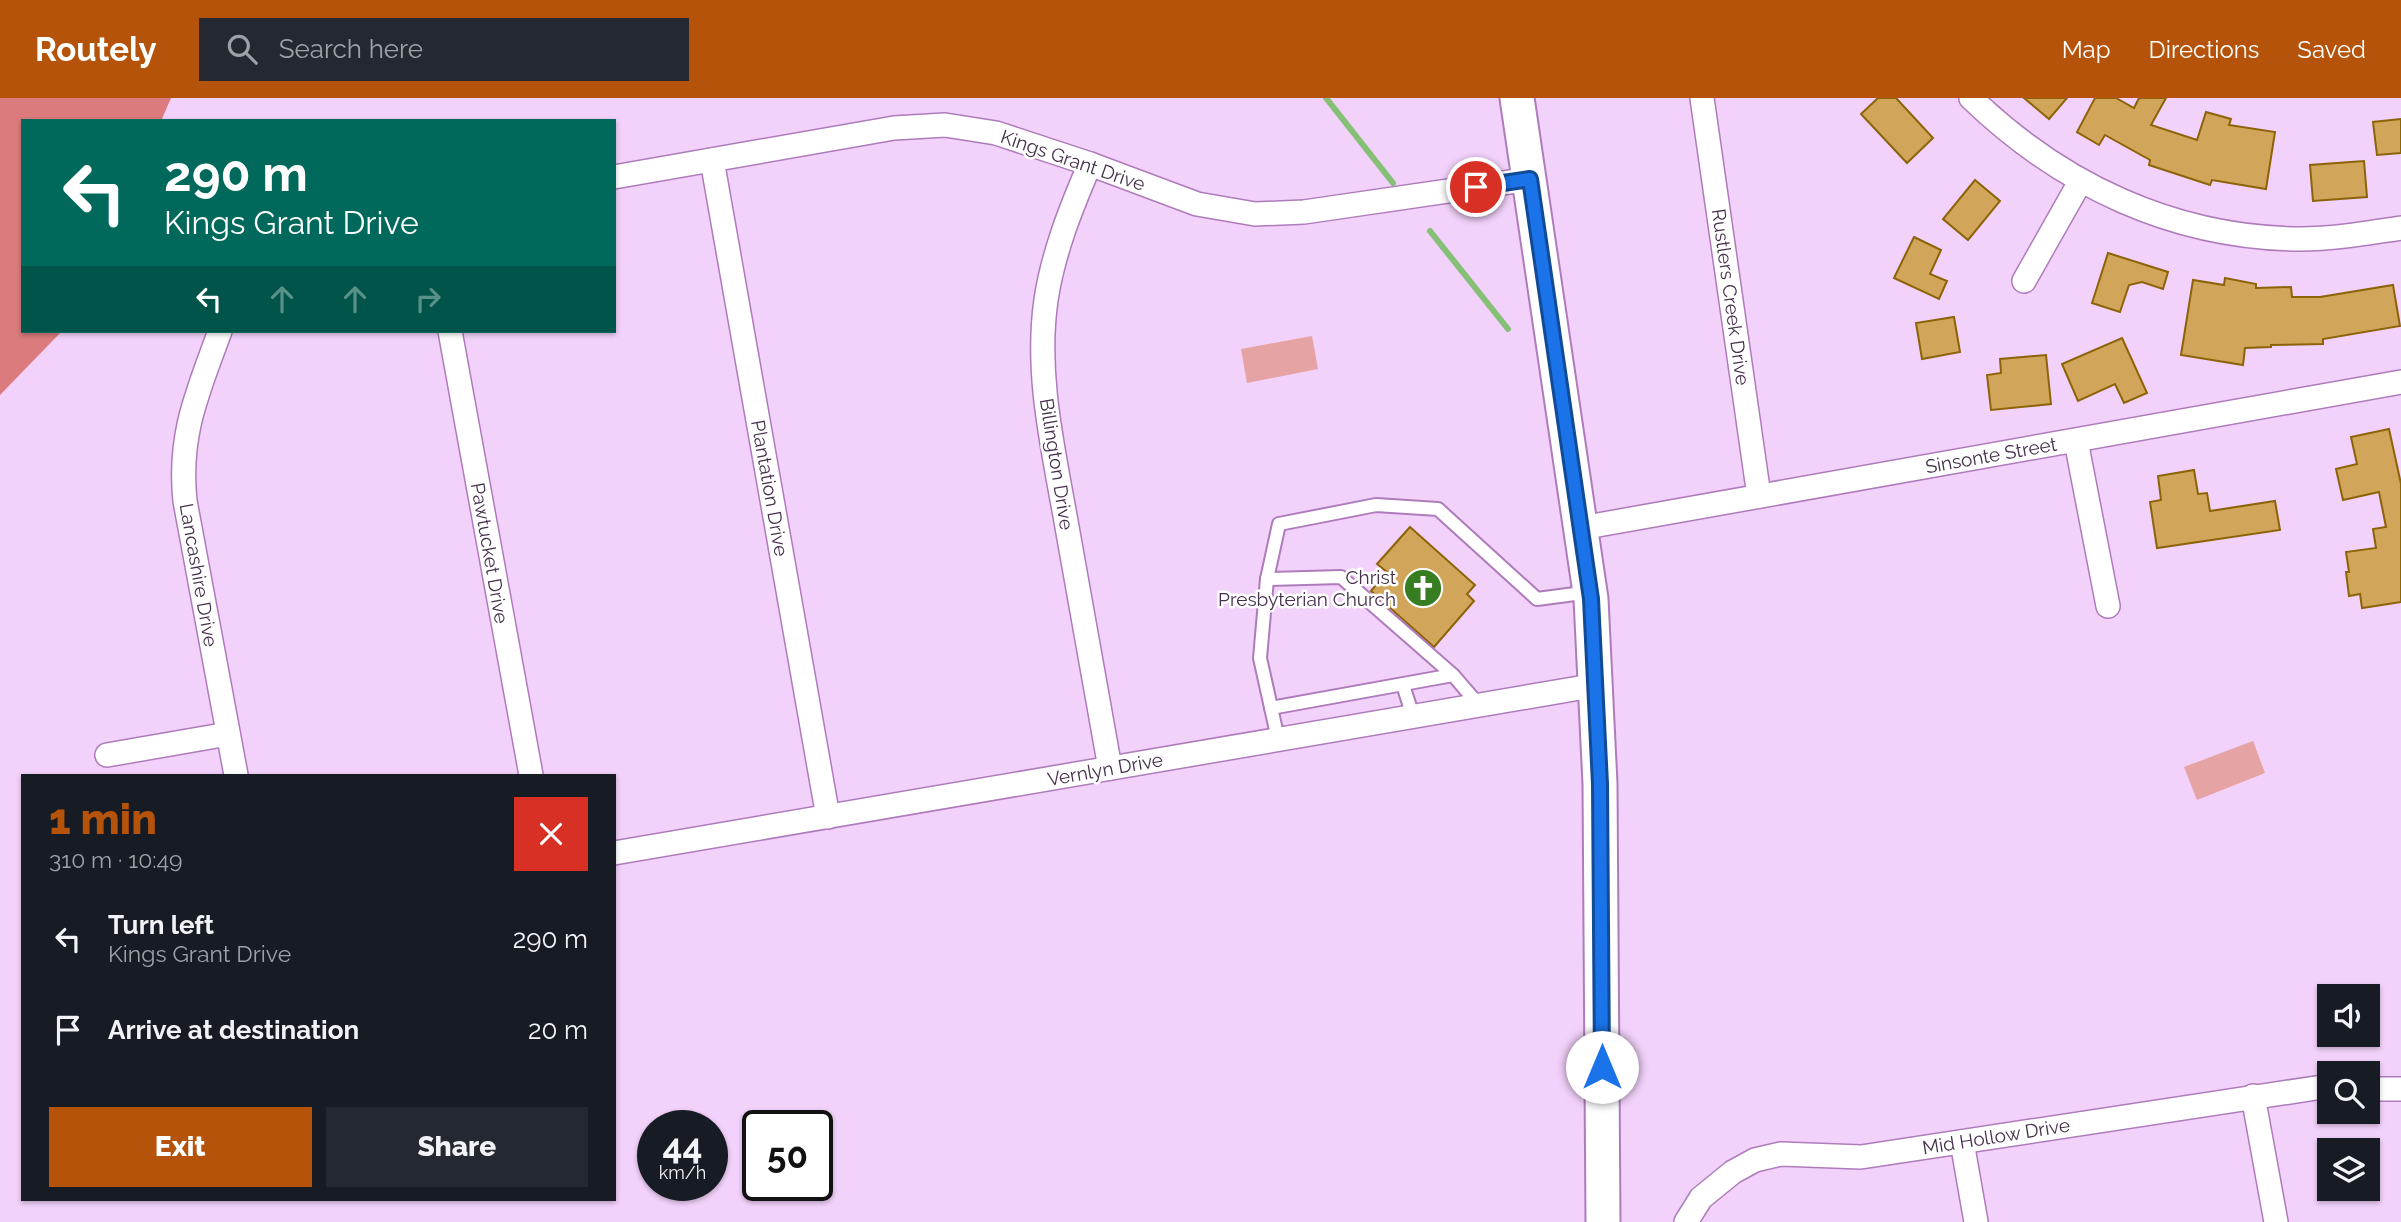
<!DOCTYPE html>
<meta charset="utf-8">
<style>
body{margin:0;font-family:Raleway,sans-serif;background:#242831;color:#f1f3f6;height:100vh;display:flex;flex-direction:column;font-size:26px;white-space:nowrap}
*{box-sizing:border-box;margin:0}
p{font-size:23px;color:#9ea1a6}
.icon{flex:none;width:38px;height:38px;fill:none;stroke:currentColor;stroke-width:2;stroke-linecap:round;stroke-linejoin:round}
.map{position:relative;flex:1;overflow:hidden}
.panel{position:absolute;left:21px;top:676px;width:595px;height:427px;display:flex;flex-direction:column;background:#171b24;border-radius:0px;box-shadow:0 2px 5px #0004}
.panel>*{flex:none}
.top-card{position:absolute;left:21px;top:21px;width:595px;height:214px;border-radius:0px;box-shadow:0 2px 5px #0004;background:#00695c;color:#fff;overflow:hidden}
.tools{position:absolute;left:2317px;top:886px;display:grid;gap:14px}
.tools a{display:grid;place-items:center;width:63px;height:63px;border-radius:0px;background:#171b24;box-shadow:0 2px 5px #0004;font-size:35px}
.speed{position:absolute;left:637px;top:1012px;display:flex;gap:14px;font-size:35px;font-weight:700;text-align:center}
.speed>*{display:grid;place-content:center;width:91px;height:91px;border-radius:50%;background:#171b24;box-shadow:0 2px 5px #0004;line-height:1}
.speed small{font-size:18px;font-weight:400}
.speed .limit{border:4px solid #111;border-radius:10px;background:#fff;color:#111}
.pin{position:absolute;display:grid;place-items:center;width:60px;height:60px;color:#fff;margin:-30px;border:4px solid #fff;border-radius:50%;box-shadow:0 2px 7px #0007}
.me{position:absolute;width:77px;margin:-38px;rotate:0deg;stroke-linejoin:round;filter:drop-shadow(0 0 5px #0008)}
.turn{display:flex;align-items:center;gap:24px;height:147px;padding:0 28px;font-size:32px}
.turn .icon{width:91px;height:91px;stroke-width:2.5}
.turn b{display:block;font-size:49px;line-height:60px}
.lanes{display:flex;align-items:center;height:66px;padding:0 28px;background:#0003;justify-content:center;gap:35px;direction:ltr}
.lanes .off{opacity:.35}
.round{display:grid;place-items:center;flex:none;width:74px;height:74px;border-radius:0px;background:#242831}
.head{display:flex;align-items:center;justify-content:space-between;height:119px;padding:0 28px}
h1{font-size:42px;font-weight:800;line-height:52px;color:#b45309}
.action{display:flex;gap:14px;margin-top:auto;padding:14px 28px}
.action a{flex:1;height:80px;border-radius:0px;background:#b45309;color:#fff;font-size:28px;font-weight:800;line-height:80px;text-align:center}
.action a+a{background:#242831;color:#f1f3f6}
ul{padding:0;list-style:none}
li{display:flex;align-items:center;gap:21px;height:91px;padding:0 28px}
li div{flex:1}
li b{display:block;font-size:26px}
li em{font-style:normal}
header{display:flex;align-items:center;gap:42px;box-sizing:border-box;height:98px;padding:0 35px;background:#b45309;color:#fff}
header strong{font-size:33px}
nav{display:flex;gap:38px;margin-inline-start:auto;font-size:24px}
.search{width:490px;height:63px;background:#242831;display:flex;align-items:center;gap:18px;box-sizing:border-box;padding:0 24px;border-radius:0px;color:#9ea1a6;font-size:26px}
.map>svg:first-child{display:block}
.green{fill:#e6a3a3}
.forest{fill:#db7b7d}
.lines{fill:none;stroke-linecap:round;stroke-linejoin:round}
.stream{stroke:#85c076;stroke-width:6}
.building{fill:#d2a65a;stroke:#8d6308;stroke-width:2}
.lane-casing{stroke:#ae7cbb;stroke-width:16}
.street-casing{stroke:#ae7cbb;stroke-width:26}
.secondary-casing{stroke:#ae7cbb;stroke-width:37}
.lane{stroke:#fff;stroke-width:12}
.street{stroke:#fff;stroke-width:23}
.secondary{stroke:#fff;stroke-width:33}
.route-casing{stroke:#114b97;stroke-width:18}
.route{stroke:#1a73e8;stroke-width:12}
.labels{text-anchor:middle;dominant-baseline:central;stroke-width:5;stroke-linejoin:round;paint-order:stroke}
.street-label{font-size:19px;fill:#452f4a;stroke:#fff}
.poi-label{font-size:19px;fill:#452f4a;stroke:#fff;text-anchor:end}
</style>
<header>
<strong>Routely</strong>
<div class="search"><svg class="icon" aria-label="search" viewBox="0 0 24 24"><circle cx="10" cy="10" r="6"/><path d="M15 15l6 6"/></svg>Search here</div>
<nav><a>Map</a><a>Directions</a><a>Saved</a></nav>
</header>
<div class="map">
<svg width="2401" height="1124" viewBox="0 0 2401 1124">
<rect width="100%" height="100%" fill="#f2d1fa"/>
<g class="green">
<path d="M1312,238L1318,271L1247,285L1241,251Z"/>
<path d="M2253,643L2265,675L2197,702L2184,669Z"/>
</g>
<path class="forest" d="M0,0H171L161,23H23V233H62L0,297Z"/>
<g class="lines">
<g class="stream">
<path d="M1326,0L1393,85"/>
<path d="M1430,133L1508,231"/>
</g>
</g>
<g class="building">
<path d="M1878,0H1896L1933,40L1907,65L1861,16Z"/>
<path d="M2024,0H2067L2049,21Z"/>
<path d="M2095,0H2116L2134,10L2139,0H2166L2151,27L2197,42L2206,14L2231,21L2229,27L2275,34L2266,91L2212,82L2210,87L2149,67L2150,62L2105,37L2099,47L2077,34Z"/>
<path d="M2401,21V55L2377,57L2373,24Z"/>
<path d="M2364,63L2367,99L2313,103L2310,67Z"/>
<path d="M1975,82L2000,103L1968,142L1943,121Z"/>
<path d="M1914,139L1941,152L1930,176L1947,183L1939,201L1894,180Z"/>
<path d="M2108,155L2168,174L2163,191L2142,184L2129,187L2120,214L2092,205Z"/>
<path d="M2225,180L2256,186V190L2291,189L2292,199H2320L2393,187L2400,228L2323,241V246L2271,247V249L2245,250L2243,267L2181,257L2193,182L2224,187Z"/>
<path d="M1954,219L1960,254L1922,261L1916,225Z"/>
<path d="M2122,240L2147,295L2124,305L2115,286L2078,303L2062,266Z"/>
<path d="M2046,257L2051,306L1991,312L1987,277L2001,275L2000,261Z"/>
<path d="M2389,331L2401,386V504L2362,510L2360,496L2349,498L2346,474H2349L2346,454L2376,450L2373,431L2386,429L2379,394L2343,402L2336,371L2357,366L2351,339Z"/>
<path d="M2194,372L2198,396L2207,395L2210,413L2275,403L2280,432L2157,450L2150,404L2161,402L2158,378Z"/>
<path d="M1410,429L1475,487L1467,496L1474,503L1434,549L1371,493L1387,474L1377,466Z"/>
</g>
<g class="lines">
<g class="lane-casing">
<g id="lane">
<path d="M1267,481L1341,479L1453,577L1478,606"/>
<path d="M1403,587L1413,618"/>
<path d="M1271,610L1453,577"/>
<path d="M1278,641L1260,560L1267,481L1279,426L1376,407L1438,411L1537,501L1590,494"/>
</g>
</g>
<g class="street-casing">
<g id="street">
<path d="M1702,0L1759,398"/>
<path d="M1971,0C2061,87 2174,140 2300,141C2334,141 2368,135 2401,130"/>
<path d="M712,62L828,719"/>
<path d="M1090,66C1071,110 1053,155 1046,202C1035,278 1054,354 1067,429C1081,509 1096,589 1110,670"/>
<path d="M614,79L894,30L945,27L996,35L1090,66L1197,106L1255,116L1304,114L1530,81"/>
<path d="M2024,183L2080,84"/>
<path d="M220,233C198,294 178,336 185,403L236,677"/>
<path d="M450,233L531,677"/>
<path d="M2076,343L2108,508"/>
<path d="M1581,430L2401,284"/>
<path d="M107,657L228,636"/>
<path d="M614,755L1597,587"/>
<path d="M2368,991H2401"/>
<path d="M2253,998L2276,1124"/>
<path d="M1962,1044L1976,1124"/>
<path d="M1686,1124L1701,1100L1733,1074L1755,1062L1781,1056L1861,1059L2329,988"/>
</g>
</g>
<g class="secondary-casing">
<path id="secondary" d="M1517,0L1591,501L1600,686L1603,1124"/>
</g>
<use href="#lane" class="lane"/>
<use href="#street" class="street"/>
<use href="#secondary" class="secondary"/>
</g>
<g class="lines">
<g class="route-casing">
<path id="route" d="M1476,89L1530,81L1591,501L1600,686L1602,969"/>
</g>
<use href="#route" class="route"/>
</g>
<defs>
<g id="church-disc" transform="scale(2.0125)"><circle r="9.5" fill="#377d21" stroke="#fff"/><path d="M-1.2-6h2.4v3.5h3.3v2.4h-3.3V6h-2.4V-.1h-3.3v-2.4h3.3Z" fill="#fff"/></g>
</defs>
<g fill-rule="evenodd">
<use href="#church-disc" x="1423" y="490"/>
</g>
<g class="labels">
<g class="street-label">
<text transform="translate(1073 62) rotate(19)">Kings Grant Drive</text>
<text transform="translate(1731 199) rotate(82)">Rustlers Creek Drive</text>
<text transform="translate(1991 357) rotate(-10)">Sinsonte Street</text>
<text transform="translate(1057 366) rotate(81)">Billington Drive</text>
<text transform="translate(770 390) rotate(80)">Plantation Drive</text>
<text transform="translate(490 455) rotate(80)">Pawtucket Drive</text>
<text transform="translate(199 477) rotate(80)">Lancashire Drive</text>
<text transform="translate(1105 671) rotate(-10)">Vernlyn Drive</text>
<text transform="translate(1996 1038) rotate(-9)">Mid Hollow Drive</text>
</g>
<g class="poi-label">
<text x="1396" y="479">Christ<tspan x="1396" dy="22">Presbyterian Church</tspan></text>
</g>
</g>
</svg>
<div class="tools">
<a><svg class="icon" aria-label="sound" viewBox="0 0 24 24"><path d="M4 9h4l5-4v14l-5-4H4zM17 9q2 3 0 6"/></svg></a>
<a><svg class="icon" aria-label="search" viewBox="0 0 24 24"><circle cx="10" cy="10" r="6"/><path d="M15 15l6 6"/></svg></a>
<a><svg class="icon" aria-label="layers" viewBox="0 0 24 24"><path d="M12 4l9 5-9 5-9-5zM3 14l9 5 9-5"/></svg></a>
</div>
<div class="speed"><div>44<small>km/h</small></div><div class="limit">50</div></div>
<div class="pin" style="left:1476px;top:89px;background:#d93025"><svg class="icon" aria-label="arrive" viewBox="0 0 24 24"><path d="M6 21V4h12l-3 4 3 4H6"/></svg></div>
<svg class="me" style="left:1602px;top:969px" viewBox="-20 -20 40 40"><circle r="19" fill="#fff"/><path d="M0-13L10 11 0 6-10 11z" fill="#1a73e8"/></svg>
<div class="top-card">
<div class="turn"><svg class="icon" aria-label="left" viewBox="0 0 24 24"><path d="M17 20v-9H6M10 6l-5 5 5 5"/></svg><div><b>290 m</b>Kings Grant Drive</div></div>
<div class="lanes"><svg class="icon" aria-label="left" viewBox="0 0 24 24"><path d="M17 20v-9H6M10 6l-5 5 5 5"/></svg><svg class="icon off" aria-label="ahead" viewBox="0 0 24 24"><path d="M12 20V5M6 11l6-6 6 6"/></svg><svg class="icon off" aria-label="ahead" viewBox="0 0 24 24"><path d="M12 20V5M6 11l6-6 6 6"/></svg><svg class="icon off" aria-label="right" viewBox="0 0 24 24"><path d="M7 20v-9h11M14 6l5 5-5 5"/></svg></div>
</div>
<section class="panel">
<div class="head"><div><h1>1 min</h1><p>310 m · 10:49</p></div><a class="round" style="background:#d93025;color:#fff"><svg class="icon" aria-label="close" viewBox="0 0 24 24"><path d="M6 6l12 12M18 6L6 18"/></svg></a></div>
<ul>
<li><svg class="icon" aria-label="left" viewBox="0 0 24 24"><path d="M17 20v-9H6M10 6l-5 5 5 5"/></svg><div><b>Turn left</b><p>Kings Grant Drive</p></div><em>290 m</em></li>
<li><svg class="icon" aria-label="arrive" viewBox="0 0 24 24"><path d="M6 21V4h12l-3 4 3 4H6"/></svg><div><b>Arrive at destination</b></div><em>20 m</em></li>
</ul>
<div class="action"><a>Exit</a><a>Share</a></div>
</section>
</div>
